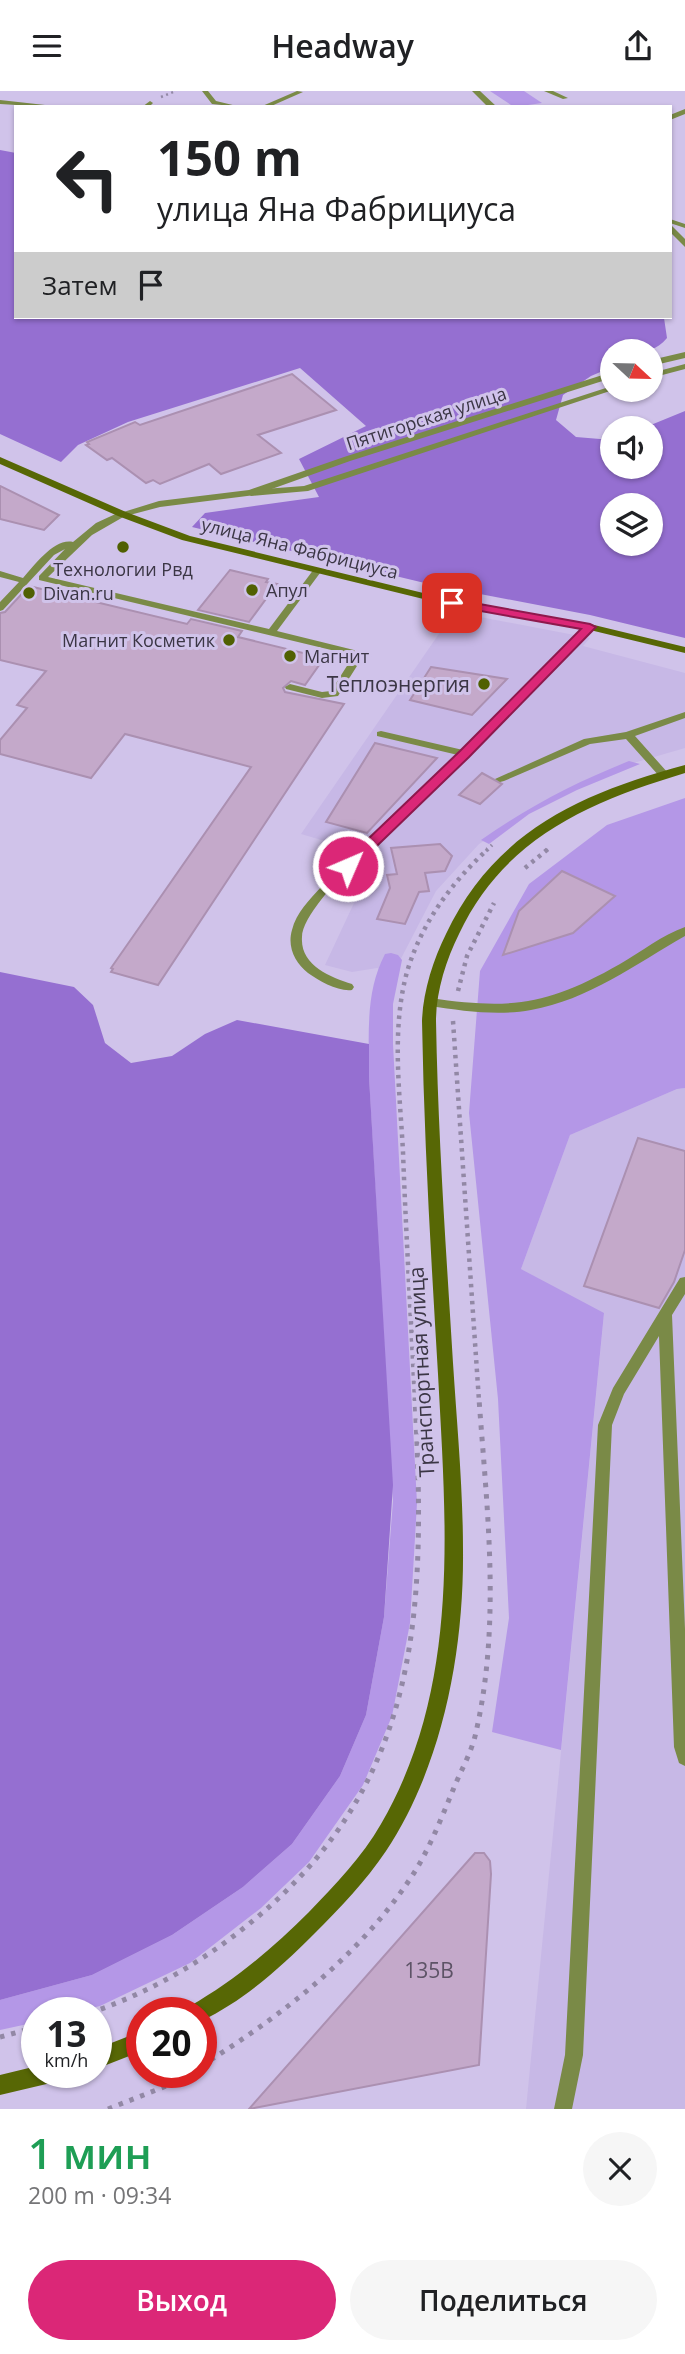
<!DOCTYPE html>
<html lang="ru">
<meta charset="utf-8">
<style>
body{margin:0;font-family:"Open Sans",sans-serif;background:#f6f6f6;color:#202124;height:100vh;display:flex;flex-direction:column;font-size:26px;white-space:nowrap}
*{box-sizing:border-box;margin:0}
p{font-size:23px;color:#757577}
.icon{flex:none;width:38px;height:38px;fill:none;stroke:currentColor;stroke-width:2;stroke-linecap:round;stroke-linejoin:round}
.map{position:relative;height:2018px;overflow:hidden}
.side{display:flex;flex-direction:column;background:#fff;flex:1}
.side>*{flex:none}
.top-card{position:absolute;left:14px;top:14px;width:658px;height:214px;border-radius:0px;box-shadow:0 2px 5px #0004;background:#fff;color:#202124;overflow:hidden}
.needle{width:46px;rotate:112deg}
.fabs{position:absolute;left:600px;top:248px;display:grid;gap:14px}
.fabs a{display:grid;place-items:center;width:63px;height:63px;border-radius:50%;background:#fff;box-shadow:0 2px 5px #0004;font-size:35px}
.speed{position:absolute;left:21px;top:1906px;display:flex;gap:14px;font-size:35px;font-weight:700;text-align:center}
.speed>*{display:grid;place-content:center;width:91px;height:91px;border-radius:50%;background:#fff;box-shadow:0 2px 5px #0004;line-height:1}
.speed small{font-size:18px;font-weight:400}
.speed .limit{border:10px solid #d22;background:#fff;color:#111}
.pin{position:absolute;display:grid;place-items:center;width:60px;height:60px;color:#fff;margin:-30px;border-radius:14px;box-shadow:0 4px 10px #0006}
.me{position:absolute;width:77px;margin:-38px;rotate:45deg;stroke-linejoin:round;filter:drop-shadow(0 0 5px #0008)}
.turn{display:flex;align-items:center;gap:24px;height:147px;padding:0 28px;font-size:32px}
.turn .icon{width:91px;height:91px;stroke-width:2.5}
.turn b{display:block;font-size:49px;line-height:60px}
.then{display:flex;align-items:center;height:66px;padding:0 28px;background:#0003;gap:14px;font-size:26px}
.round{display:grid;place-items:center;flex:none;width:74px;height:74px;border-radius:37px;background:#f6f6f6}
.headline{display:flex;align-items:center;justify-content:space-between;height:119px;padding:0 28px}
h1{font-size:42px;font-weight:600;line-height:52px;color:#1e9e55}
.action{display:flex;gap:14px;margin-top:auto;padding:14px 28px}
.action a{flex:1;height:80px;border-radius:42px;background:#db2777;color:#fff;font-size:28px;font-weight:600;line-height:80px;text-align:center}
.action a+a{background:#f6f6f6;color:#202124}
header{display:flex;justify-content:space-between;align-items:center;height:91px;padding:0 28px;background:#fff;font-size:32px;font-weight:600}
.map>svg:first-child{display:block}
.built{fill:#c7b8e6}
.green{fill:#b497e7}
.forest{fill:#956fd1;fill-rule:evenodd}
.building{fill:#c4a9ca;stroke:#ab90b1;stroke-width:2}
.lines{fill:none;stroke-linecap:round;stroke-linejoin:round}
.path-far3{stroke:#9288a5;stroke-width:2.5;stroke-dasharray:2 3.5;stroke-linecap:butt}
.path-far2{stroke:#9288a5;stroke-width:3.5;stroke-dasharray:2.5 4.5;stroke-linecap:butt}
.path-far1{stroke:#9288a5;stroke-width:4.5;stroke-dasharray:3.5 5;stroke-linecap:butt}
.path{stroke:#9288a5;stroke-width:5;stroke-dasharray:4.5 7;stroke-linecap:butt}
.service{fill:#7a8a47;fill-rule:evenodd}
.minor{fill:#7a8a47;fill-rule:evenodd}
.tertiary{fill:#7a8a47;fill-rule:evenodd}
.secondary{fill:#576705;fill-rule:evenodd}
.route{fill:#db2777;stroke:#8e194d;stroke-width:2}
.poi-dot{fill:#506002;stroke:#d0c3ea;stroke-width:2.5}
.labels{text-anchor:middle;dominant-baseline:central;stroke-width:6;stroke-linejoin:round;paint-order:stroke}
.far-street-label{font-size:18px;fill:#3b3645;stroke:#d0c3ea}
.far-poi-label{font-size:18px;fill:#3b3645;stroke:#d0c3ea;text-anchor:start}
.poi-label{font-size:21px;fill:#3b3645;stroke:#d0c3ea;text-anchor:end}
.street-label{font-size:21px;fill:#3b3645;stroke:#d0c3ea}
.near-number-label{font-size:21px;fill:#5d5366}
</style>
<header><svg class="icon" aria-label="menu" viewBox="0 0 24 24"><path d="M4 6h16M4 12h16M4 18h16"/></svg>Headway<svg class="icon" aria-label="share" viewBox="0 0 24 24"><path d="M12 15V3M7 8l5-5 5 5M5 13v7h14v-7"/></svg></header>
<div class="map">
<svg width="685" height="2018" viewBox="0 0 685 2018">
<rect width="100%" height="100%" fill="#d0c3ea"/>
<g class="built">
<path d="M454,521L590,547L583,555L685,582V657L630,673L553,706L479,753L436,800L393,883L377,877L352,881L325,874L376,765L301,743Z"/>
<path d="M685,997V2018H526L604,1223L521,1178L570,1044L677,998Z"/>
</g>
<g class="green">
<path d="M490,0H524L542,12L514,16Z"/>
<path d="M629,670L640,673L577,699L529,723L489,753L481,749C530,715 574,692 629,670Z"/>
<path d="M685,707V997L677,998L570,1044L521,1178L604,1222L561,1659L492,1641L509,1527L498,1308L469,1022L480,880L529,793L607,734Z"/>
<path d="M391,862L398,864L402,869L393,913V953L417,1412L410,1532L392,1625L363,1694L309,1771L261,1817L190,1872L100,1915L74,1921L37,1922V1931L0,1939V1909L92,1884L172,1844L243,1796L292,1753L340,1685L366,1624L384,1526L393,1410L369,986C369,944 365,901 385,863Z"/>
</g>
<g class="forest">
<path d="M0,59L16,62V226L664,227L667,247C652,265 634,261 612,261V276L591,285L563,304L556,329L576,346L612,349V376H651V338H641L685,320V547L590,524L433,494L192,436L205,422L319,406L299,368L366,335L300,277L128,331L78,354L61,371L0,343ZM612,415H651V453H612Z"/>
<path d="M0,881L74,896L93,914L105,952L131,972L172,965L205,943L237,929L369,953V986L393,1394L384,1526L366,1624L340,1685L292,1753L243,1796L172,1844L92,1884L0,1909Z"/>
</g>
<g class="building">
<path d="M292,283L336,319L258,344L281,362L221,383L209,373L160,393L153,389L146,392L112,367L107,369L86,354L89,353L87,351L135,331L140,334Z"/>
<path d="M0,395L59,424L44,439L0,428Z"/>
<path d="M230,479L268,488L266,491L277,493L249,531L198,519Z"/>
<path d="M29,495L187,533L191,528L242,540L238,546L324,567L305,594L291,590L283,597L285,601L344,613L158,894L111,881L113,878L111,877L251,676L125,643L91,687L0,663V649L27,617L17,614L46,580L0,569V522L5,521Z"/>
<path d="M431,576L507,588L472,624L410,609Z"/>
<path d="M375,652L437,667L367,742L326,731Z"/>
<path d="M482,682L502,693L480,713L459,704Z"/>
<path d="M440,753L452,765L445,780L425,782L429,800L419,801L405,833L377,828L390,797L387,784L397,783L391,757Z"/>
<path d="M562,780L615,805L573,842L503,864L519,820Z"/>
<path d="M638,1047L685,1060V1159L674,1191L659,1217L584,1195Z"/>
<path d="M475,1762H484L490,1770L491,1783L479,1974L249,2018Z"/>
</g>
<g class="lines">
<path class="path-far3" d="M161,6L176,0"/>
<g class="path-far2">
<path d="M486,760L492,754"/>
<path d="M546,760L551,756"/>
</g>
<g class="path-far1">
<path d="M525,777L548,758"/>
<path d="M458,900L467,865L494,812"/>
<path d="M453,930L479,1310"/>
<path d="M415,1310C411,1227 406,1144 403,1061C400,1002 391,939 407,881C421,833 451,792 488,758"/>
</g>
<g class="path">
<path d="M90,1922C151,1901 206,1869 255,1828C425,1687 425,1511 415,1308"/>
<path d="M0,1946L37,1936"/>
<path d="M201,1975C281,1925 359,1866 412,1785C429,1759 441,1728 453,1699C460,1681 472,1661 476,1641C501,1532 487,1418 479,1308"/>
<path d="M108,2018L174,1992L192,1981"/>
</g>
<g class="service">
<path d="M202,0H208L216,10L241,16L212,13Z"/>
<path d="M297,0L303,1L269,16H260Z"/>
<path d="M544,0H553L568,7L563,8Z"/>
<path d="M150,10L153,12L149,16H142Z"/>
<path d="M685,18V23L670,29V24Z"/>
<path d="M670,128L685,133V137L670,132Z"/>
<path d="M685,273V278L651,287V282Z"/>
<path d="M612,295L613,299L308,400L251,405L247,402L251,399L304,395Z"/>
<path d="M122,420L125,421V425L92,444L48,486L269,538L314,478H320V482L277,540L354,559L362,567L338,605L322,607L286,598L285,596L290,593L322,601L331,600L352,567L348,563L39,489V485L65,458L54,464L3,519L0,520V511L19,491L0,486V480L23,487C35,474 54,447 73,451L96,432Z"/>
<path d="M590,533L593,534V538C548,584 504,630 459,675C427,706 303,807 302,846C300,874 330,886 352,893L354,896L352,899C339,901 319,890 308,882C295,872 287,856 292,839C296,822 310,808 322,795C363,747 413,709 458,664L377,645V641L381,640L463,659L587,534Z"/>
<path d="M685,621V627L635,645L668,682V686H660L626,648L590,653L504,690L500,691L495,688L584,648L626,641Z"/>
<path d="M685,836V845C636,873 588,909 531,919C498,925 463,920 430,915L424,911L430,907C512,919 548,914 620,873C641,861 662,844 685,836Z"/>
<path d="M685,1186V1203L672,1224L685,1538V1675L679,1672L674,1656L659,1245L624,1303L612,1334L583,1964L572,2018H554L565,1964L598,1334L613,1297L680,1187Z"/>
</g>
<g class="minor">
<path d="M472,0H480L497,16H488Z"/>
<path d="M685,261V267L651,275V269Z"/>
<path d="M612,281V287L350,370L255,404L160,416L122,426L117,423L159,410L249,399L344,366Z"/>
</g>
<g class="tertiary">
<path d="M0,9L45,14L49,16L0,13Z"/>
<path d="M670,133L685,148V156L670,141Z"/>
</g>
<g class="secondary">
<path d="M0,366L126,421L190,445L452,509L590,533L685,556V562L590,539L452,515L182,449L118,425L0,373Z"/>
<path d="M685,674V682C589,711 504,747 459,843C446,869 436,901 436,930C438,1044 446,1158 453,1272C457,1334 463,1397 463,1459C464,1560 443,1674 386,1760C366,1790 340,1817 314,1843C281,1876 244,1910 201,1930V1922H187L190,1915C234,1890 273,1857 309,1821C335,1794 362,1766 381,1733C461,1595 446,1435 438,1283C431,1165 424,1048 422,930C423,901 433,869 446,843C494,741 581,702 685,674Z"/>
<path d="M142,1940V1960L96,1978V1958Z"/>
<path d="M37,1975V1981H65L62,1988L55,1991L0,2004V1984Z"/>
</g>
</g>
<path class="route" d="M452,508L590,533L596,536L469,666L353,778H343V772L460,660L581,538L447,514V509Z"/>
<g class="poi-dot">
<circle cx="123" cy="456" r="7"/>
<circle cx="252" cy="499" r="7"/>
<circle cx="29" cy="502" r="7"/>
<circle cx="229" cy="549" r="7"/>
<circle cx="290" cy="565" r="7"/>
<circle cx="484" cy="593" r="7"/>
</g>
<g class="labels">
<g class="far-street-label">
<text transform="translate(426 327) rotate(-18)">Пятигорская улица</text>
<text transform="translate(300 457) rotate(14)">улица Яна Фабрициуса</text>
</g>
<g class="far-poi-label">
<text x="123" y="478" text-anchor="middle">Технологии Рвд</text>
<text x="266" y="499">Апул</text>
<text x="43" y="502">Divan.ru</text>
<text x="215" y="549" text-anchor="end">Магнит Косметик</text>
<text x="304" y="565">Магнит</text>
</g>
<g class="poi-label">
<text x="470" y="593">Теплоэнергия</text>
</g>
<g class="street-label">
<text transform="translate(421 1281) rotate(-93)">Транспортная улица</text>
</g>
<g class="near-number-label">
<text x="429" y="1879">135В</text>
</g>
</g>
</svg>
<div class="fabs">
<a><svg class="needle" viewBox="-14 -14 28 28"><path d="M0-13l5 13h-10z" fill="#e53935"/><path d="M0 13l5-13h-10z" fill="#757577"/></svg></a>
<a><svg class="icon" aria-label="sound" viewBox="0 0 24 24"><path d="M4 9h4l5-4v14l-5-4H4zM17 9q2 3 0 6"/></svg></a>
<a><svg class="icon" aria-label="layers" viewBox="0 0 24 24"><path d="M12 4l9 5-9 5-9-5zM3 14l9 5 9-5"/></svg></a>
</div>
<div class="speed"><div>13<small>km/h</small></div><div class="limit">20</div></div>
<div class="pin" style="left:452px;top:512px;background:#d93025"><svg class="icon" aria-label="arrive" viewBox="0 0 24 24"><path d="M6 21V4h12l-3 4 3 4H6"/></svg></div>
<svg class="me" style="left:348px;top:775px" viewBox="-20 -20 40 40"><circle r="17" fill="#db2777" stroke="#fff" stroke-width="3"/><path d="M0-11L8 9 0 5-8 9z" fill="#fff"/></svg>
<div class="top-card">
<div class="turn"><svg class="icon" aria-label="left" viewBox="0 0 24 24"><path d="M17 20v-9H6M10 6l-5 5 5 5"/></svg><div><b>150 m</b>улица Яна Фабрициуса</div></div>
<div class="then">Затем<svg class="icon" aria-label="arrive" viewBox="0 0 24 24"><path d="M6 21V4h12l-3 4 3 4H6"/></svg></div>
</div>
</div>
<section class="side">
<div class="headline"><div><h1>1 мин</h1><p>200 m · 09:34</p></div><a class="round"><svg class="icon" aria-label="close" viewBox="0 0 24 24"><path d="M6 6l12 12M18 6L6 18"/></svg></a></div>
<div class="action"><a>Выход</a><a>Поделиться</a></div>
</section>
